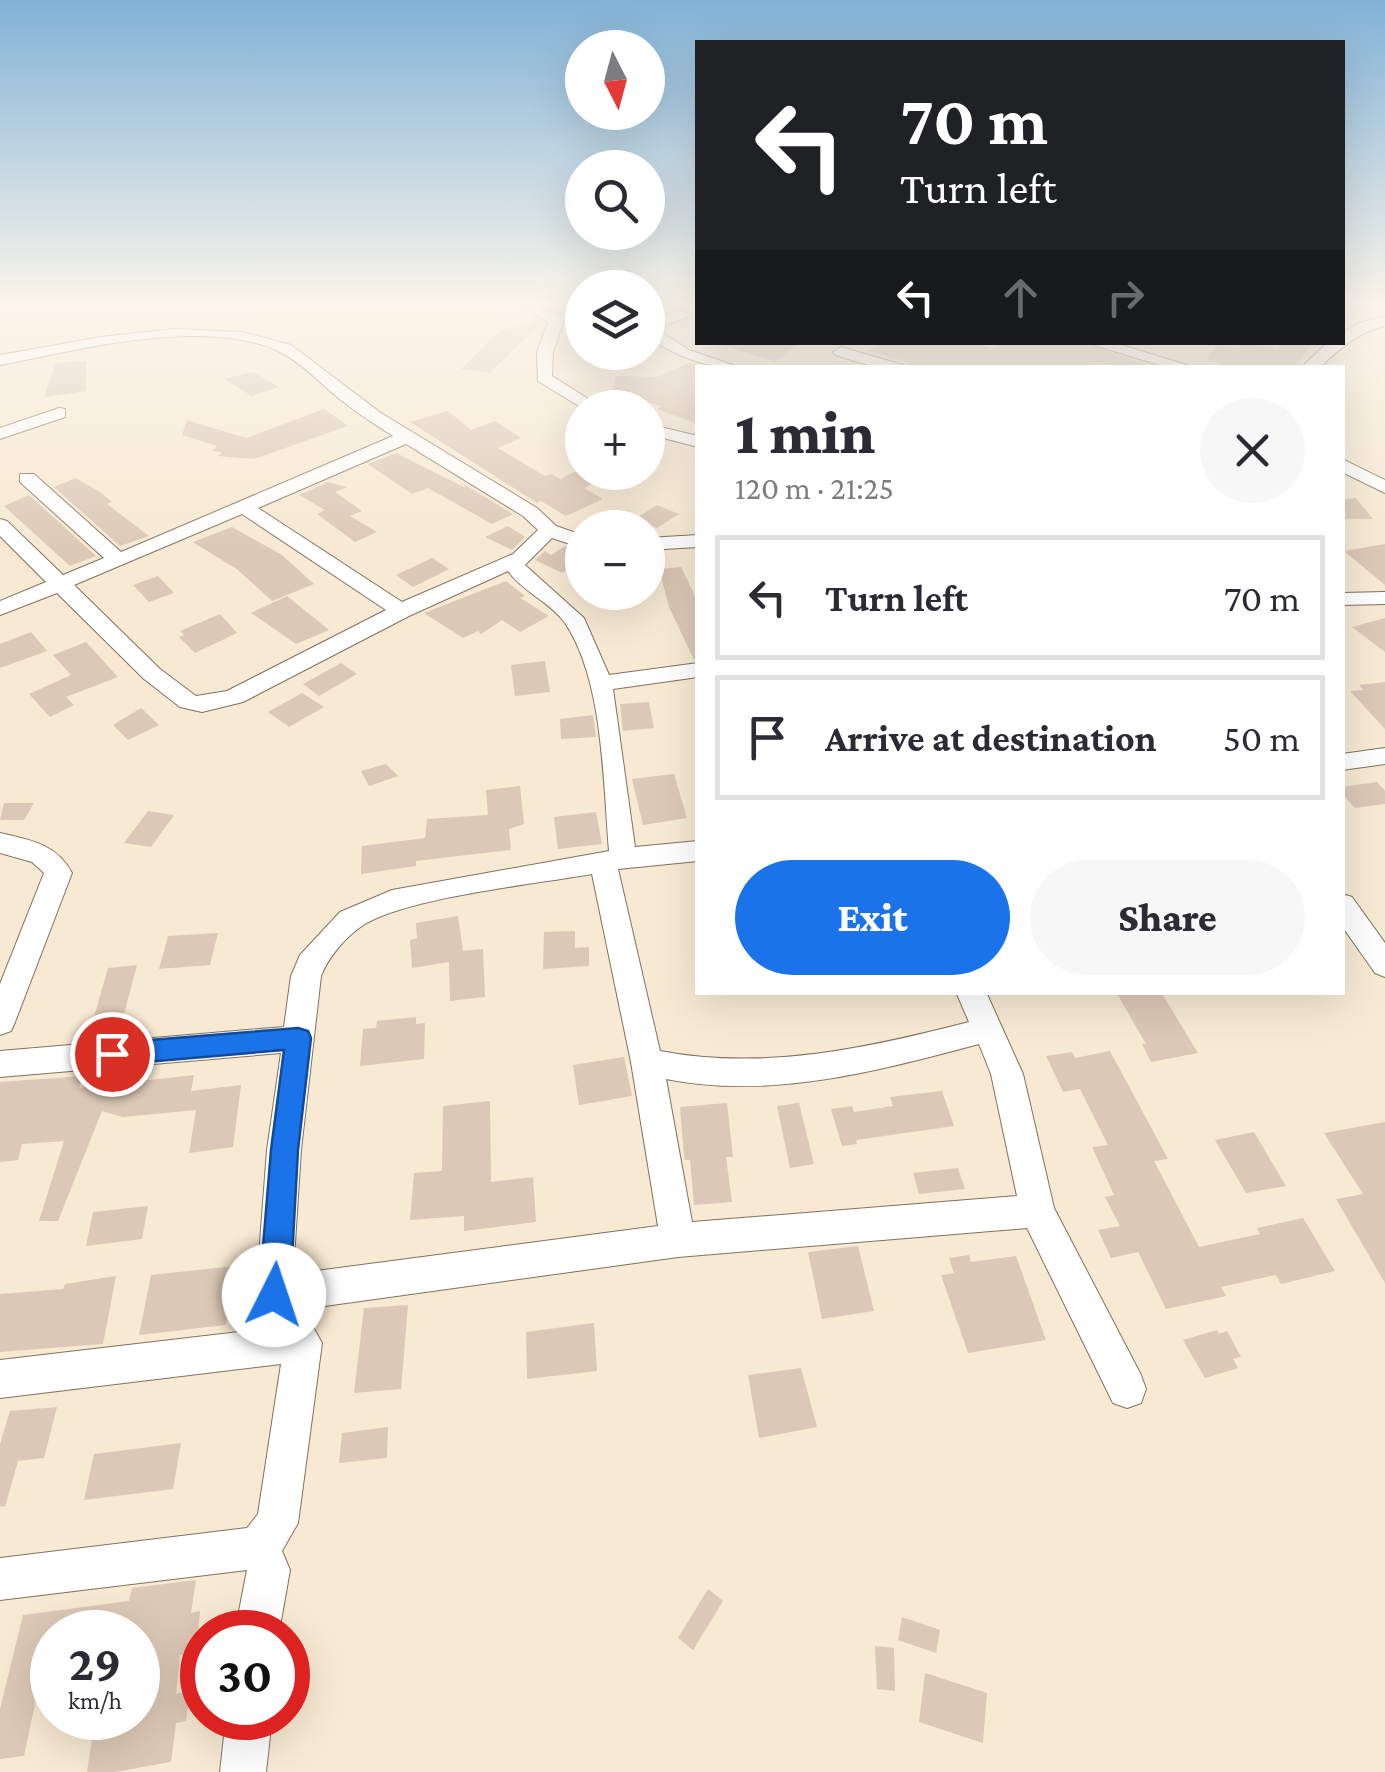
<!DOCTYPE html>
<meta charset="utf-8">
<style>
body{margin:0;font-family:"Crimson Pro",serif;background:#f7f7f7;color:#2b2b33;height:100vh;display:flex;flex-direction:column;font-size:38px;white-space:nowrap}
*{box-sizing:border-box;margin:0}
p{font-size:32px;color:#7c7c81}
.icon{flex:none;width:55px;height:55px;fill:none;stroke:currentColor;stroke-width:2;stroke-linecap:round;stroke-linejoin:round}
.map{position:relative;flex:1;overflow:hidden}
.side{position:absolute;left:695px;top:365px;width:650px;height:630px;display:flex;flex-direction:column;background:#fff;border-radius:0px;box-shadow:0 10px 40px #0002}
.side>*{flex:none}
.guide{position:absolute;left:695px;top:40px;width:650px;height:305px;border-radius:0px;box-shadow:0 10px 40px #0002;background:#202124;color:#fff;overflow:hidden}
.needle{width:65px;rotate:174deg}
.tools{position:absolute;left:565px;top:30px;display:grid;gap:20px}
.tools a{display:grid;place-items:center;width:100px;height:100px;border-radius:50%;background:#fff;box-shadow:0 10px 40px #0002;font-size:50px}
.speed{position:absolute;left:30px;top:1610px;display:flex;gap:20px;font-size:50px;font-weight:700;text-align:center}
.speed>*{display:grid;place-content:center;width:130px;height:130px;border-radius:50%;background:#fff;box-shadow:0 10px 40px #0002;line-height:1}
.speed small{font-size:25px;font-weight:400}
.speed .limit{border:15px solid #d22;background:#fff;color:#111}
.pin{position:absolute;display:grid;place-items:center;width:85px;height:85px;color:#fff;margin:-42px;border:5px solid #fff;border-radius:50%;box-shadow:0 2px 10px #0007}
.me{position:absolute;width:110px;margin:-55px;rotate:4deg;stroke-linejoin:round;filter:drop-shadow(0 0 8px #0008)}
.turn{display:flex;align-items:center;gap:35px;height:210px;padding:0 40px;font-size:45px}
.turn .icon{width:130px;height:130px;stroke-width:2.5}
.turn b{display:block;font-size:70px;line-height:85px}
.lanes{display:flex;align-items:center;height:95px;padding:0 40px;background:#0003;justify-content:center;gap:50px;direction:ltr}
.lanes .off{opacity:.35}
.round{display:grid;place-items:center;flex:none;width:105px;height:105px;border-radius:52px;background:#f7f7f7}
.summary{display:flex;align-items:center;justify-content:space-between;height:170px;padding:0 40px}
h1{font-size:60px;font-weight:800;line-height:75px}
.action{display:flex;gap:20px;margin-top:auto;padding:20px 40px}
.action a{flex:1;height:115px;border-radius:60px;background:#1a73e8;color:#fff;font-size:40px;font-weight:800;line-height:115px;text-align:center}
.action a+a{background:#f7f7f7;color:#2b2b33}
ul{padding:0;list-style:none}
li{display:flex;align-items:center;gap:30px;height:125px;margin:0 20px 15px;padding:0 20px;border:5px solid #e1e1e2;border-radius:0px}
li div{flex:1}
li b{display:block;font-size:38px}
li em{font-style:normal}
.map>svg:first-child{display:block}
.building{fill:#dcc8b6}
.lines{fill:none;stroke-linecap:round;stroke-linejoin:round}
.minor-casing{stroke:#7f725e;stroke-width:2}
.minor{fill:#fff;fill-rule:evenodd}
.route{fill:#1a73e8;stroke:#114b97;stroke-width:2.5}
</style>
<div class="map">
<svg width="1385" height="1772" viewBox="0 0 1385 1772">
<rect width="100%" height="100%" fill="#f7e9d2"/>
<g class="building">
<path d="M537,320L541,322L490,373L461,369L499,332Z"/>
<path d="M727,342H801L776,362L726,346Z"/>
<path d="M882,342H970L992,349L1001,343L1081,342L1144,364L1141,368L1097,363L1090,368H908L904,361L869,351Z"/>
<path d="M1245,342L1277,350L1284,342H1314L1293,368H1214L1219,362L1206,359L1218,345L1238,349Z"/>
<path d="M86,361V391L44,397L56,363Z"/>
<path d="M689,363L698,365V424L657,409L661,406L613,392L616,376L657,377Z"/>
<path d="M253,372L279,387L252,396L224,379Z"/>
<path d="M324,409L348,426L254,459L218,456L222,452L212,451L217,446L182,435L187,420L246,438Z"/>
<path d="M448,411L471,430L495,421L521,438L498,448L545,476L551,474L560,479L574,472H617L584,488L603,499L566,516L541,501L537,503L410,422Z"/>
<path d="M396,453L464,487L465,485L513,514L492,524L428,488L412,494L368,464Z"/>
<path d="M76,478L100,492L112,502L107,504L149,536L120,546L54,487Z"/>
<path d="M328,482L347,487L335,492L362,511L350,516L377,532L355,542L317,514L325,510L299,495Z"/>
<path d="M29,495L96,556L70,566L4,506Z"/>
<path d="M1356,498L1373,519H1342V499Z"/>
<path d="M657,505L679,514L657,528L635,519Z"/>
<path d="M508,526L525,537L512,550L485,537Z"/>
<path d="M232,527L282,555L314,584L272,601L238,570L193,542Z"/>
<path d="M1385,544V585L1344,551Z"/>
<path d="M565,546L582,551V559L562,573L535,560L545,551L551,555Z"/>
<path d="M432,558L449,569L413,587L396,575Z"/>
<path d="M681,567L698,602V659L694,660L669,607L659,569Z"/>
<path d="M158,576L174,593L149,602L133,585Z"/>
<path d="M506,581L525,596L520,598L549,616L520,632L502,620L481,634L478,631L463,638L424,613Z"/>
<path d="M287,596L329,630L296,644L251,613Z"/>
<path d="M220,614L237,633L195,653L179,637L184,635L180,631Z"/>
<path d="M1385,618V652L1352,627Z"/>
<path d="M31,632L47,651L0,668V644Z"/>
<path d="M86,642L118,677L66,697L74,705L50,717L29,694L71,675L53,655Z"/>
<path d="M545,661L550,692L515,696L511,665Z"/>
<path d="M341,663L357,674L319,696L303,684Z"/>
<path d="M1385,682V729L1350,691L1363,690L1359,685Z"/>
<path d="M302,693L324,707L289,727L268,712Z"/>
<path d="M649,702L654,728L623,731L620,704Z"/>
<path d="M141,708L159,725L128,740L113,725Z"/>
<path d="M593,715L596,737L561,739L560,719Z"/>
<path d="M386,764L398,776L369,786L361,771Z"/>
<path d="M674,774L687,818L643,825L632,779Z"/>
<path d="M1377,782L1385,791V804L1355,808L1342,794V787Z"/>
<path d="M520,786L524,824L509,829L511,850L416,861V866L361,874L362,846L425,838L427,819L488,815L486,790Z"/>
<path d="M4,803H34L24,820H0Z"/>
<path d="M148,811L174,815L151,847L124,843Z"/>
<path d="M596,812L602,844L558,849L554,817Z"/>
<path d="M458,916L463,951L483,949L485,997L450,1001L449,962L412,968L410,940L417,938L416,923Z"/>
<path d="M575,931V948L589,947V966L543,969L544,932Z"/>
<path d="M218,933L210,965L159,969L168,936Z"/>
<path d="M137,965L124,1014L94,1017L108,968Z"/>
<path d="M1116,992H1161L1198,1053L1151,1062L1142,1044H1146Z"/>
<path d="M416,1017V1024L425,1023L424,1059L360,1066L363,1029L376,1028L377,1021Z"/>
<path d="M1110,1051L1168,1159L1154,1161L1199,1247L1260,1234L1257,1228L1303,1218L1335,1271L1281,1284L1276,1275L1221,1287L1226,1296L1166,1309L1138,1252L1111,1258L1098,1230L1120,1226L1105,1197L1114,1195L1092,1147L1108,1145L1080,1089L1063,1092L1046,1056L1072,1052L1075,1058Z"/>
<path d="M624,1057L632,1096L579,1105L573,1065Z"/>
<path d="M194,1075L191,1091L241,1085L233,1147L189,1153L196,1110L123,1117L102,1111L58,1221H39L64,1141L22,1144L18,1160L0,1162V1082L82,1076L79,1088Z"/>
<path d="M942,1091L954,1126L856,1140L857,1144L842,1146L831,1109L852,1106L854,1112L893,1106L890,1097Z"/>
<path d="M490,1101L491,1182L533,1177L536,1222L464,1231V1216L410,1220L414,1173L442,1171L443,1106Z"/>
<path d="M727,1103L733,1157H726L732,1202L694,1205L690,1160H685L684,1156L680,1107Z"/>
<path d="M799,1103L814,1164L790,1168L777,1106Z"/>
<path d="M1385,1122V1283L1336,1199L1363,1194L1324,1133Z"/>
<path d="M1254,1132L1286,1186L1246,1193L1215,1140Z"/>
<path d="M958,1168L965,1189L919,1194L913,1173Z"/>
<path d="M148,1206L142,1239L86,1246L93,1212Z"/>
<path d="M858,1246L874,1311L822,1319L808,1252Z"/>
<path d="M969,1255L971,1262L1016,1256L1046,1340L968,1353L941,1275L954,1273L949,1258Z"/>
<path d="M235,1266L226,1325L139,1335L151,1275Z"/>
<path d="M116,1276L103,1344L0,1352V1294L63,1289L65,1284Z"/>
<path d="M408,1305L401,1389L354,1393L364,1308Z"/>
<path d="M594,1323L597,1371L527,1379L526,1332Z"/>
<path d="M1217,1330L1219,1334L1227,1331L1241,1357L1233,1359L1238,1368L1205,1378L1183,1340Z"/>
<path d="M801,1368L817,1427L759,1438L748,1375Z"/>
<path d="M57,1407L44,1458L18,1461L5,1507L0,1506V1444L10,1411Z"/>
<path d="M388,1427L387,1458L339,1463L342,1433Z"/>
<path d="M181,1443L173,1489L84,1500L94,1454Z"/>
<path d="M196,1580L191,1613L200,1611L196,1653L180,1655L176,1694L190,1691L186,1721L176,1723L171,1762L115,1772H87L95,1718H138V1632H52V1675L41,1676L24,1756L0,1759V1709L23,1615L129,1601L132,1588Z"/>
<path d="M708,1589L723,1601L693,1650L678,1638Z"/>
<path d="M902,1617L940,1630L936,1653L898,1640Z"/>
<path d="M875,1646L894,1648L895,1691L877,1689Z"/>
<path d="M925,1673L987,1693L983,1743L919,1722Z"/>
</g>
<g class="lines">
<g class="minor-casing">
<g id="minor">
<path d="M515,303H534L558,315L582,309V317L563,323L553,352L552,376L603,408H582L538,381L537,352L548,322Z"/>
<path d="M681,310L689,315L686,318L659,327L658,330L689,350L742,368C705,368 678,357 648,337V321Z"/>
<path d="M1385,316V326C1358,332 1339,349 1319,368H1301L1328,342H1342V333L1359,323Z"/>
<path d="M174,329L243,332L291,345L381,413L537,508L556,526L582,535V548L552,538L525,565L584,618L609,675L698,663V677L613,689L635,847L698,841V861L618,869L660,1051C764,1071 868,1048 969,1022L956,992H986L1023,1074L1054,1208L1141,1375L1146,1389L1141,1403L1127,1408L1113,1403L1027,1228L678,1257L303,1309L322,1343L298,1523L282,1551L290,1570L279,1632H235L247,1570L0,1600V1558L247,1528L258,1514L281,1364L0,1398V1360L273,1328L256,1295L267,1150L281,1053L0,1077V1051L284,1027L291,976L300,955L340,912L392,890L609,851C603,783 604,681 565,623C550,602 523,592 508,571L409,616L243,702L202,712L180,707L144,679L57,593L0,615V601L46,582L0,536V519L7,521L63,575L104,558L20,482V474H34L121,552L393,436C374,424 354,411 336,396C319,382 303,364 282,353C208,315 78,350 0,365V355L101,337ZM406,444L523,516L538,530L513,554L402,602L258,508ZM242,514L386,610L227,691L196,696L160,669L74,585ZM592,874L631,1062L658,1226L293,1274L301,1150L321,976C328,958 343,940 359,928C399,898 537,884 592,874ZM979,1044L991,1074L1017,1196L692,1222L666,1079C770,1100 878,1071 979,1044Z"/>
<path d="M1084,342H1111L1197,368H1169Z"/>
<path d="M841,347L903,365L905,368H878L835,355L833,352Z"/>
<path d="M59,408L65,409V417L0,439V428Z"/>
<path d="M648,424L698,436V447L648,434Z"/>
<path d="M1342,459L1385,480V493L1342,472Z"/>
<path d="M698,535V547L648,550V538Z"/>
<path d="M1385,592V604L1342,605V593Z"/>
<path d="M1385,748V764L1342,770V754Z"/>
<path d="M0,833C30,840 57,844 72,873L15,1022L11,1031L0,1035V984L44,873L32,862L0,853Z"/>
<path d="M1342,894L1352,897L1385,943V977L1375,973L1342,926Z"/>
<path d="M226,1718H272L266,1772H220Z"/>
</g>
</g>
<use href="#minor" class="minor"/>
</g>
<linearGradient id="sky" x2="0" y2="1"><stop stop-color="#81b2d7"/><stop offset="0.55" stop-color="#fbf5eb"/><stop offset="1" stop-color="#fbf5eb" stop-opacity="0"/></linearGradient>
<rect width="1385" height="551" fill="url(#sky)"/>
<path class="route" d="M298,1028L308,1031L311,1038L298,1150L290,1295L285,1306L274,1310L264,1306L259,1295L271,1150L284,1050L112,1065L103,1062L99,1054L103,1047L112,1043Z"/>
</svg>
<div class="tools">
<a><svg class="needle" viewBox="-14 -14 28 28"><path d="M0-13l5 13h-10z" fill="#e53935"/><path d="M0 13l5-13h-10z" fill="#7c7c81"/></svg></a>
<a><svg class="icon" aria-label="search" viewBox="0 0 24 24"><circle cx="10" cy="10" r="6"/><path d="M15 15l6 6"/></svg></a>
<a><svg class="icon" aria-label="layers" viewBox="0 0 24 24"><path d="M12 4l9 5-9 5-9-5zM3 14l9 5 9-5"/></svg></a>
<a>+</a>
<a>−</a>
</div>
<div class="speed"><div>29<small>km/h</small></div><div class="limit">30</div></div>
<div class="pin" style="left:112px;top:1054px;background:#d93025"><svg class="icon" aria-label="arrive" viewBox="0 0 24 24"><path d="M6 21V4h12l-3 4 3 4H6"/></svg></div>
<svg class="me" style="left:274px;top:1295px" viewBox="-20 -20 40 40"><circle r="19" fill="#fff"/><path d="M0-13L10 11 0 6-10 11z" fill="#1a73e8"/></svg>
<div class="guide">
<div class="turn"><svg class="icon" aria-label="left" viewBox="0 0 24 24"><path d="M17 20v-9H6M10 6l-5 5 5 5"/></svg><div><b>70 m</b>Turn left</div></div>
<div class="lanes"><svg class="icon" aria-label="left" viewBox="0 0 24 24"><path d="M17 20v-9H6M10 6l-5 5 5 5"/></svg><svg class="icon off" aria-label="ahead" viewBox="0 0 24 24"><path d="M12 20V5M6 11l6-6 6 6"/></svg><svg class="icon off" aria-label="right" viewBox="0 0 24 24"><path d="M7 20v-9h11M14 6l5 5-5 5"/></svg></div>
</div>
<section class="side">
<div class="summary"><div><h1>1 min</h1><p>120 m · 21:25</p></div><a class="round"><svg class="icon" aria-label="close" viewBox="0 0 24 24"><path d="M6 6l12 12M18 6L6 18"/></svg></a></div>
<ul>
<li><svg class="icon" aria-label="left" viewBox="0 0 24 24"><path d="M17 20v-9H6M10 6l-5 5 5 5"/></svg><div><b>Turn left</b></div><em>70 m</em></li>
<li><svg class="icon" aria-label="arrive" viewBox="0 0 24 24"><path d="M6 21V4h12l-3 4 3 4H6"/></svg><div><b>Arrive at destination</b></div><em>50 m</em></li>
</ul>
<div class="action"><a>Exit</a><a>Share</a></div>
</section>
</div>
